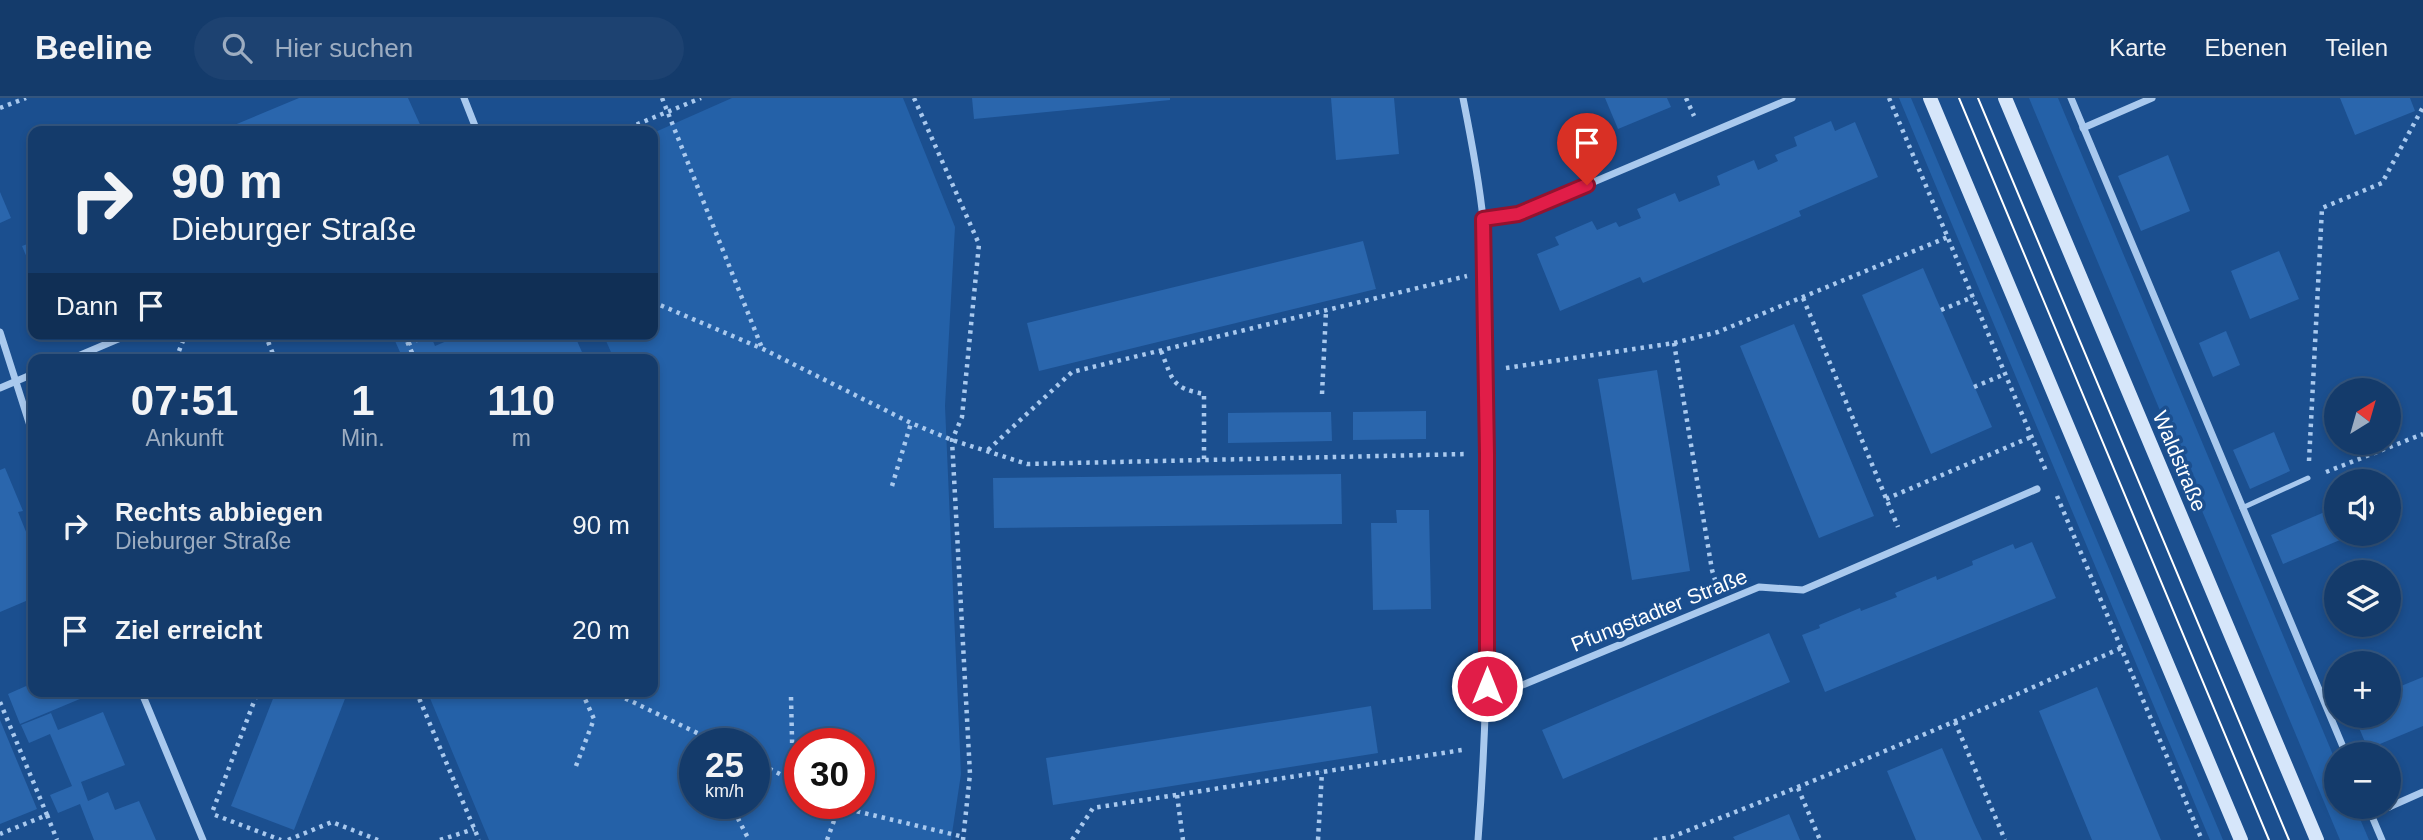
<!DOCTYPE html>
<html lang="de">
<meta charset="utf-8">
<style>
body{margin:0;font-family:Helvetica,sans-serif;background:#1d4271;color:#f1f3f6;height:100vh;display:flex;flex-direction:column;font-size:26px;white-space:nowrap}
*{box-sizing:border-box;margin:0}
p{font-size:23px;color:#9dadc1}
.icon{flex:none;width:38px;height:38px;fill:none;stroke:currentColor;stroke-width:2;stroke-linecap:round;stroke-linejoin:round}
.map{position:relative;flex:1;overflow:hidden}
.side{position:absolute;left:28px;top:256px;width:630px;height:343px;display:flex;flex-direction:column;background:#143b6b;border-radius:14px;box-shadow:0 4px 10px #0003,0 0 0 2px #33557e}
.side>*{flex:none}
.guide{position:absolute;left:28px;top:28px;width:630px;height:214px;border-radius:14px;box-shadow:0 4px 10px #0003,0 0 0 2px #33557e;background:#143b6b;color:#f1f3f6;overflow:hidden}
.needle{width:46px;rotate:37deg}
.buttons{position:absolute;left:2324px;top:280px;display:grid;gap:14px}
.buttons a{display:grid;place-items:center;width:77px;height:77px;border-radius:50%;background:#143b6b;box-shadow:0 4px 10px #0003,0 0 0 2px #33557e;font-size:35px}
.speed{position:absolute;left:679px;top:630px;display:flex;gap:14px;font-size:35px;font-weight:700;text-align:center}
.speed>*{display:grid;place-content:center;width:91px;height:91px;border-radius:50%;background:#143b6b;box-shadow:0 4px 10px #0003,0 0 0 2px #33557e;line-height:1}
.speed small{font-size:18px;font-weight:400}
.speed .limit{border:10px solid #d22;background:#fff;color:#111}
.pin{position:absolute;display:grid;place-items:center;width:60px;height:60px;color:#fff;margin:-72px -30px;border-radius:50% 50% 50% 0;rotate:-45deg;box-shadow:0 0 7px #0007}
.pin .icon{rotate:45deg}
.me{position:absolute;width:77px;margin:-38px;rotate:0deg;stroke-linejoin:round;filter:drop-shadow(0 0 5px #0008)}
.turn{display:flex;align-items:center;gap:24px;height:147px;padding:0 28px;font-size:32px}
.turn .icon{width:91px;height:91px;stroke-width:2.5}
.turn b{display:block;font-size:49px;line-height:60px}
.then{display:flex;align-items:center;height:66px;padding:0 28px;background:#0003;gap:14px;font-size:26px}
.eta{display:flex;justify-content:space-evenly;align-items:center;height:119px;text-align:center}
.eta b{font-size:42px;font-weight:700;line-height:49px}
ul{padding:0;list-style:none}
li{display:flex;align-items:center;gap:21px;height:105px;padding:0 28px}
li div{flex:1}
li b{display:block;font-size:26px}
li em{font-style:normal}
header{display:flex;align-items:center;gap:42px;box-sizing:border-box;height:98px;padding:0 35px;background:#143b6b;border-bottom:2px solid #33557e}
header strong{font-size:33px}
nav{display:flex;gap:38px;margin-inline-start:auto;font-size:24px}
.search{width:490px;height:63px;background:#1d4271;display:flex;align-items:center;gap:18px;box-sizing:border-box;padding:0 24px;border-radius:38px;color:#9dadc1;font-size:26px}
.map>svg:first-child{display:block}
.green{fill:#2461a8;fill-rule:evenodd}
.building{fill:#2a66ad}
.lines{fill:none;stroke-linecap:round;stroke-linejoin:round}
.path{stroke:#a9c9ee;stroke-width:4.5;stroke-dasharray:3.5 5;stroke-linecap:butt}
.service{stroke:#a9c9ee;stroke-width:5}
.minor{stroke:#a9c9ee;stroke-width:7}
.secondary{stroke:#d6e6fa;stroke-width:14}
.tram{stroke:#fff;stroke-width:2}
.route-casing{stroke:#92132f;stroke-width:18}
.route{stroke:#e11d48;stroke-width:12}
.labels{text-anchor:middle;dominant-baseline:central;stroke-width:7;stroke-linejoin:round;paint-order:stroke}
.street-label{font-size:21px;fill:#fff;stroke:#1b4f8f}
</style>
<header>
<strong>Beeline</strong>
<div class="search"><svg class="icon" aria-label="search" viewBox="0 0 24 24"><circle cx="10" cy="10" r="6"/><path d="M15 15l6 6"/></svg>Hier suchen</div>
<nav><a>Karte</a><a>Ebenen</a><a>Teilen</a></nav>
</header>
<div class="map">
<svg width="2423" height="742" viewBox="0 0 2423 742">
<rect width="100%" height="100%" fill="#1b4f8f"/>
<g class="green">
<path d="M732,0H903L955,129L945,308L961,676L951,742H489L427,593H653V372L660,368L653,350V261H614L603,236H653V35ZM695,646H754V705H695ZM800,646H859V705H800Z"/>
<path d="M1899,0H1911L2223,742H2210Z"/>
<path d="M2029,0H2058L2336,664V709H2355L2369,742H2340Z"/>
</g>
<g class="building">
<path d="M299,0H408L423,33H220Z"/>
<path d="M972,0H1170V2L974,21Z"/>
<path d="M1331,0H1394L1399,56L1336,62Z"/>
<path d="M1605,0H1667L1671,9L1618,31Z"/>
<path d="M2340,0H2410L2415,13L2355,37Z"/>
<path d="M1831,23L1835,33L1855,24L1878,79L1799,113L1801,118L1643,185L1640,179L1560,213L1537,156L1559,147L1555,139L1592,123L1597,132L1616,124L1619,129L1641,120L1637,111L1675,95L1679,104L1720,87L1717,78L1754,62L1758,72L1778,63L1775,57L1797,48L1794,39Z"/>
<path d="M2168,57L2190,113L2141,133L2118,78Z"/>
<path d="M0,94L11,120L0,125Z"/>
<path d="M1363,143L1376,191L1039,273L1027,225Z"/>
<path d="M33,144V174L22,148Z"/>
<path d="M2279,153L2299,201L2250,221L2231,173Z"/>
<path d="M1923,170L1992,329L1931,356L1862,197Z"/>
<path d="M1794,226L1874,418L1819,440L1740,248Z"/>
<path d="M2226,233L2240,267L2213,279L2199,245Z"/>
<path d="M392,236H430L435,248L463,236H574L585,261H403Z"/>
<path d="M1657,272L1690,473L1632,482L1598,281Z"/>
<path d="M1426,313V341L1353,342V314Z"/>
<path d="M1331,314L1332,343L1228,345V315Z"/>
<path d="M2274,334L2290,373L2250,391L2233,352Z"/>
<path d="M5,370L23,413L18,414L33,451V500L0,514V372Z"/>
<path d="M1341,376L1342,426L994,430L993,380Z"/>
<path d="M1396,412H1429L1431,511L1373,512L1371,425H1397Z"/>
<path d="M2327,413L2340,442L2283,466L2271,437Z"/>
<path d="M2032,444L2056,500L1825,594L1802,537L1820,530L1819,527L1860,510L1861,513L1897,499L1895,495L1936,478L1937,482L1973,467L1972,463L2013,446L2015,451Z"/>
<path d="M1769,535L1790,584L1563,681L1542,632Z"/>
<path d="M2423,579V628L2368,651L2354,618H2389V593Z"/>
<path d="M33,585V593H99L20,626L8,596Z"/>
<path d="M2097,589L2130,668L2161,742H2092L2039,613Z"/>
<path d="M276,593H348L294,732L231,708Z"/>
<path d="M1371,608L1378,655L1053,707L1046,660Z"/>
<path d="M103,614L125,667L81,684L88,703L108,694L115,712L139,703L156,742H94L80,706L58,715L50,697L72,688L50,636L29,645L21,627L51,615L58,632Z"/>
<path d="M0,622L37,711L0,726Z"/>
<path d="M1942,650L1974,725L1982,742H1916L1887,673Z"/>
<path d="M1789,716L1800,742H1735L1733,739Z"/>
</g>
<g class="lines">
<g class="path">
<path d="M662,0L762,250"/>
<path d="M914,0L979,146L962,319L952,342L970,676L963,742"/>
<path d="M1686,0L1694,18"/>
<path d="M1889,0L2046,373"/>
<path d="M0,10L26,0"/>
<path d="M621,33L701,0"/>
<path d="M1803,200L1898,429"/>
<path d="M653,204L763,251L911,325L952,342L1027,366L1468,356"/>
<path d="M1941,212L1973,199"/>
<path d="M265,236L275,261"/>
<path d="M404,236L413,257"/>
<path d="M268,243L284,236"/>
<path d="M1674,245L1712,472L1716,485"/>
<path d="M408,246L423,239L422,236"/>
<path d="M1161,253C1173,282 1171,290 1204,296V362"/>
<path d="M176,261L184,240L182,236"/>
<path d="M1506,270L1674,245L1718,234L1948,139"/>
<path d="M1974,289L2005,276"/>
<path d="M1322,296L1326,213"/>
<path d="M988,352L1072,274L1467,178"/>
<path d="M2309,363L2322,110L2382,85L2423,9"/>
<path d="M2326,374L2423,336"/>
<path d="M892,388L911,325"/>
<path d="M2057,398L2202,742"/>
<path d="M1886,401L2031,339"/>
<path d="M416,593L479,742"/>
<path d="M610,593L720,646"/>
<path d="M791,599L793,682"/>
<path d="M0,604L47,717L0,736"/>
<path d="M1955,624L2005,742"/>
<path d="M754,663L800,686"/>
<path d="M576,668L594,621L585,601V593"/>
<path d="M1798,690L1820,742"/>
<path d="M1177,697L1183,742"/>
<path d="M730,705L749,742"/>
<path d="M833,705L839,709L964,739"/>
<path d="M213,712L258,593"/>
<path d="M47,717L57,742"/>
<path d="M215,717L281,742"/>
<path d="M288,742L332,724L378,742"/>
<path d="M440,742L474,731"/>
<path d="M827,742L839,709"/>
<path d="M1072,742L1093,710L1462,652"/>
<path d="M1318,742L1322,674"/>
<path d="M1654,742L1671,739C1823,681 1972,617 2121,550"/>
</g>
<path class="service" d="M2242,410L2308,380"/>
<g class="minor">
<path d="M464,0L477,33"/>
<path d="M1463,0C1471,40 1479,80 1483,121C1488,186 1485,252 1486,317C1489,459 1489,601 1478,742"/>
<path d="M2071,0L2346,656"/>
<path d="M2083,30L2152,0"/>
<path d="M1483,121L1518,116L1792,0"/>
<path d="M0,234L33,337"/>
<path d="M71,261L130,236"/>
<path d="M0,290L33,276"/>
<path d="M1487,588H1520L1759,489L1803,492L2037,391"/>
<path d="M141,593L203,742"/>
<path d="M2368,709L2382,742"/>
<path d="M2389,709L2423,694"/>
<path d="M2371,716L2389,709"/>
</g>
<g class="secondary">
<path d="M1930,0L2241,742"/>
<path d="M2005,0L2317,742"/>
</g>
<g class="tram">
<path d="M1959,0L2269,742"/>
<path d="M1978,0L2289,742"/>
</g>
</g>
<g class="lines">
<g class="route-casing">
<path id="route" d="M1487,588V356L1483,121L1518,116L1587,87"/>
</g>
<use href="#route" class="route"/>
</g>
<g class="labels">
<g class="street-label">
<text transform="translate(2180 363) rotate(67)">Waldstraße</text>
<text transform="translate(1659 512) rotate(-22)">Pfungstadter Straße</text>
</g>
</g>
</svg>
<div class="buttons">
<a><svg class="needle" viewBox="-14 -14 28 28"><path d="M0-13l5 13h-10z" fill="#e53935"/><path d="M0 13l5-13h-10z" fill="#9dadc1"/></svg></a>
<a><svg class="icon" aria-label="sound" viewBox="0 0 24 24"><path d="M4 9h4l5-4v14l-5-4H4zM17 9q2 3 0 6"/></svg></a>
<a><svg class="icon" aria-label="layers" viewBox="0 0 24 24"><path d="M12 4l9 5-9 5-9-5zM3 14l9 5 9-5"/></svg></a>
<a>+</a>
<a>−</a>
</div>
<div class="speed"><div>25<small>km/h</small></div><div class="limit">30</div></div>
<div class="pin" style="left:1587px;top:87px;background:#d93025"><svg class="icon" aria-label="arrive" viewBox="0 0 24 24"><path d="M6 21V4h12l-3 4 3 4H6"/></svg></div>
<svg class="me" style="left:1487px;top:588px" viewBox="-20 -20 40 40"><circle r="17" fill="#e11d48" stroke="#fff" stroke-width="3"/><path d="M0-11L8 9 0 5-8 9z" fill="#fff"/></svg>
<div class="guide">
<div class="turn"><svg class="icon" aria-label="right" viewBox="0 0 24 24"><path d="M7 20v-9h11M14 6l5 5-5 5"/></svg><div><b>90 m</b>Dieburger Straße</div></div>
<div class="then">Dann<svg class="icon" aria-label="arrive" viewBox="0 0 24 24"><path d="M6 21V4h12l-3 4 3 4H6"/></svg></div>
</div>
<section class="side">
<div class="eta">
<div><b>07:51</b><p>Ankunft</p></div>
<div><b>1</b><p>Min.</p></div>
<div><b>110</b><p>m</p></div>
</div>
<ul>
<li><svg class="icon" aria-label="right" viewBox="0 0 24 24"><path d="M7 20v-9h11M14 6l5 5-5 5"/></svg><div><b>Rechts abbiegen</b><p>Dieburger Straße</p></div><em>90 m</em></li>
<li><svg class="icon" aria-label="arrive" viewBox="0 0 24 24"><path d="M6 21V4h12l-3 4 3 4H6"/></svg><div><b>Ziel erreicht</b></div><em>20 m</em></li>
</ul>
</section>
</div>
